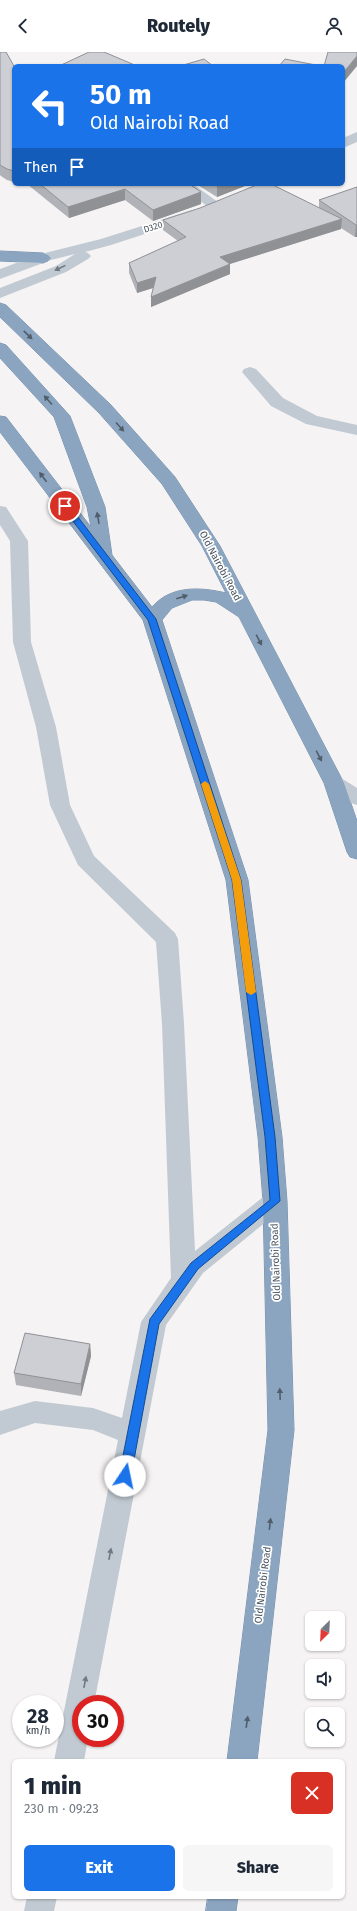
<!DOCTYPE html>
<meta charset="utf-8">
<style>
body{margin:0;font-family:"Fira Sans",sans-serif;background:#f6f6f7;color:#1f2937;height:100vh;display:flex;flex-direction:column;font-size:15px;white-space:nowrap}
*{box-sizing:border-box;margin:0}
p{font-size:13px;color:#747a83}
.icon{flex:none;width:22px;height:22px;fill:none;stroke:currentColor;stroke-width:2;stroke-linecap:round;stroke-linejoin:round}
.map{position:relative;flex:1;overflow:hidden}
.sheet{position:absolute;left:12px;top:1707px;width:333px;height:140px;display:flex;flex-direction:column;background:#fff;border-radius:6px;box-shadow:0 1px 3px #0004}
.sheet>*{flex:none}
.banner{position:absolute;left:12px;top:12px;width:333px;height:122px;border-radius:6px;box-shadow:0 1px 3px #0004;background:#1a73e8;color:#fff;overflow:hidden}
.needle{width:26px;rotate:204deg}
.fabs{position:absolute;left:305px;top:1559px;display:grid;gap:8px}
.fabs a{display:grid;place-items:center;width:40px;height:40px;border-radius:6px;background:#fff;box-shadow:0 1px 3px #0004;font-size:20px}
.speed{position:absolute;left:12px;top:1643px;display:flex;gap:8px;font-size:20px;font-weight:700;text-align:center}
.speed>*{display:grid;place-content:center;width:52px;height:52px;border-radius:50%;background:#fff;box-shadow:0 1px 3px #0004;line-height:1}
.speed small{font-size:10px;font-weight:400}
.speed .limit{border:6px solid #d22;background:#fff;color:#111}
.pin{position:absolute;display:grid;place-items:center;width:34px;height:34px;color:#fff;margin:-17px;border:2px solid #fff;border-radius:50%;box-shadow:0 1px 4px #0007}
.me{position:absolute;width:44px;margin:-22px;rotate:11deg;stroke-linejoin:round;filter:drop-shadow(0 0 3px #0008)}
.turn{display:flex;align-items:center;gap:14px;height:84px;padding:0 12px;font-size:18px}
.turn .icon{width:52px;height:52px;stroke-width:2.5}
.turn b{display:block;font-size:28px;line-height:34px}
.then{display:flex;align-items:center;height:38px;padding:0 12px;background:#0003;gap:8px;font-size:15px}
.round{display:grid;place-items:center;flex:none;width:42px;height:42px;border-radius:6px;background:#f6f6f7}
.overview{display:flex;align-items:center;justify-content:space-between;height:68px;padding:0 12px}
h1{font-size:24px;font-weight:800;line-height:30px}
.button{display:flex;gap:8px;margin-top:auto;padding:8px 12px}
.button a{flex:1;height:46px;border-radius:6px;background:#1a73e8;color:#fff;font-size:16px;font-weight:800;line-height:46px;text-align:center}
.button a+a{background:#f6f6f7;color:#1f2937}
header{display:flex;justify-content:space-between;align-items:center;height:52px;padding:0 12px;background:#fff;font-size:18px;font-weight:800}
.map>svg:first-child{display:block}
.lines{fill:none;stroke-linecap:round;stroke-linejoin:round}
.highway-casing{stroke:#7690ad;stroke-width:1}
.minor{fill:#c1cad2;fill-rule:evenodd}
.highway{fill:#8ba5c1;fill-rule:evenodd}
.wall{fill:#b0b2b7}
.shaded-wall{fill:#909195}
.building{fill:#cdcfd5;stroke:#909195}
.oneway{fill:#6e7983}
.oneway2{fill:#505e6b}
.route{fill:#1a73e8;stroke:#114b97}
.slow{fill:#f59e0b}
.labels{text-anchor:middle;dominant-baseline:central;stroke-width:3.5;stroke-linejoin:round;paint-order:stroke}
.far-street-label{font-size:9px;fill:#4a5661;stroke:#fff}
.street-label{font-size:10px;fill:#4a5661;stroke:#fff}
</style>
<header><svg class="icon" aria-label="back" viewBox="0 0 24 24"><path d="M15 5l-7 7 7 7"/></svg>Routely<svg class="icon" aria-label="person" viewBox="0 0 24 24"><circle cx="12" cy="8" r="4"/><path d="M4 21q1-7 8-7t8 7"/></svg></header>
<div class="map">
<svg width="357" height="1859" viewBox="0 0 357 1859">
<rect width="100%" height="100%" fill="#f5f3f3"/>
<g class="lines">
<g class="highway-casing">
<g id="highway">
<path d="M0,199L43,201L48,203L51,206L48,209L43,211L0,209Z"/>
<path d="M0,251L6,253L111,353L175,425L220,494L344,731L357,769V807L350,805L347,800L324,731L239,565L216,550L204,548H192L172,556L162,568L248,828L282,1085L287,1149L294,1378L257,1709H227L268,1378L263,1149L258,1085L226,828L143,568L0,380V364L6,365L91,475L87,455L54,365L0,306V291L6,293L70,364L105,455L112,503L152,555C171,533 201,535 226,541L202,494L162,432L99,361L0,265Z"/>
<path d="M208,1845H238L236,1859H206Z"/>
</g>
</g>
<g class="minor">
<path d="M357,80V90L343,96V86Z"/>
<path d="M176,132H193L222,153L220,156H210Z"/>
<path d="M192,158L197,159L199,162L197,165L111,193L85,200L88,201L91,204L88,207L66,220L0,246V236L56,214L75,202L51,208L0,227V217L41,202L101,187Z"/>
<path d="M250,315L256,317L283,346L317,364L357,373V383L306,372L271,354L242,320L244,317Z"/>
<path d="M0,454L6,455L28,489L31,590L56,675L70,753L94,804L175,881L178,887L184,972L195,1199L267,1142L275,1139L283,1142L287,1149L283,1156L203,1221L166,1273L94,1652H81V1686H88L84,1709H54L118,1388L93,1378L35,1371L0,1383V1359L35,1349L93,1356L122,1366L141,1270L171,1226L162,972L156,890L78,813L50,753L36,675L13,590L10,489L0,473Z"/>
<path d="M334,724L341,726L357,736V753C346,750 330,741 324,731L327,726Z"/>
<path d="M27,1845H57L54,1859H24Z"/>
</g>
<use href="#highway" class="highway"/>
</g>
<g class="wall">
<path d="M0,0L14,14V130L7,128L1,124L0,123Z"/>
<path d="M27,132H189L201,140V152L153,169L125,148L69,166Z"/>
<path d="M196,132H250L217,145Z"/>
<path d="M357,135V185H355L341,176V177L230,212V222L151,255V245L153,236L137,241L129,221V211L178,189L163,178V168L319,156V148Z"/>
<path d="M90,1292L91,1304L81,1344L16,1333L14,1321Z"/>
</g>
<g class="shaded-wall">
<path d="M357,4V14L343,31V21Z"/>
<path d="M223,132H250L217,145V134Z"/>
<path d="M125,137V148L69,166L68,155Z"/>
<path d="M201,140V152L153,169V158Z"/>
<path d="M342,167L341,177L220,215V205Z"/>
<path d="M356,173H357V185H355Z"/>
<path d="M230,212V222L151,255V245Z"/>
<path d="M156,225V235L137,241V231Z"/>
<path d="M90,1292L91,1304L81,1344V1332Z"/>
</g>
<g class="building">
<path d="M0,0H6L14,14V119L7,117L0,113Z"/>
<path d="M89,0H104L137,14H59Z"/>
<path d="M328,0H357V4L343,21V14H324Z"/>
<path d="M204,7L213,14H180Z"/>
<path d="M285,7L321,14H279Z"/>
<path d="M40,132H189L201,140L153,158L125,137L68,155Z"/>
<path d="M214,132H223L217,134Z"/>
<path d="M259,132H271L342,167L220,205L230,212L151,245L156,225L137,231L129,211L186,185L163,168L200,156Z"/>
<path d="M357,135V173H356L319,148Z"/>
<path d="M25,1281L90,1292L81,1332L14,1321Z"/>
</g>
<defs><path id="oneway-solid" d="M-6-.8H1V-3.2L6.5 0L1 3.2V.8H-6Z"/></defs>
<g class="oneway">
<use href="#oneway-solid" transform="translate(60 216) rotate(154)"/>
<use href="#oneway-solid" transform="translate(110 1502) rotate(-79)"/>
<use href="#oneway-solid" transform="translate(85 1630) rotate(-79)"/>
</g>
<g class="oneway2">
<use href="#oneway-solid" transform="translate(28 283) rotate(44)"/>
<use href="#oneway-solid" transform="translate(48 348) rotate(-132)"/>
<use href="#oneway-solid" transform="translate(120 375) rotate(48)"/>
<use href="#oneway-solid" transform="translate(43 425) rotate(-127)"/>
<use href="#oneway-solid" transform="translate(98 466) rotate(-100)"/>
<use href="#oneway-solid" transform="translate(182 545) rotate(-17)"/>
<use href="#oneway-solid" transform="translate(259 588) rotate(62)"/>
<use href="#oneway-solid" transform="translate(319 704) rotate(62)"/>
<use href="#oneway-solid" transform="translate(280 1342) rotate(-92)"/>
<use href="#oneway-solid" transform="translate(270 1472) rotate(-83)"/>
<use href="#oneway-solid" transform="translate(247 1670) rotate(-82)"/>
</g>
<path class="route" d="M63,452H68L156,567L241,828L275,1085L280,1149L198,1217L159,1272L131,1424L129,1428L125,1429L121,1428L119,1424L150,1267L191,1211L270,1148L265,1085L232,828L148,568L63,456Z"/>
<path class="slow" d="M205,729L209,732L241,828L256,940L251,943L246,940L232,828L201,732Z"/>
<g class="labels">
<g class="far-street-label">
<text transform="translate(153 175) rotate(-18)">D320</text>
</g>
<g class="street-label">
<text transform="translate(220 514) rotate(62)">Old Nairobi Road</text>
<text transform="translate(276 1210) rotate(-92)">Old Nairobi Road</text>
<text transform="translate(263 1533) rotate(-83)">Old Nairobi Road</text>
</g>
</g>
</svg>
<div class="fabs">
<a><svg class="needle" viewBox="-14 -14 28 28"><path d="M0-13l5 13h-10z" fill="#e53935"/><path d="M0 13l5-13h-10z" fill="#747a83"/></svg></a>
<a><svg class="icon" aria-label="sound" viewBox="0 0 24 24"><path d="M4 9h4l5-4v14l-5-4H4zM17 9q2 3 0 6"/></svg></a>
<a><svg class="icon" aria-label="search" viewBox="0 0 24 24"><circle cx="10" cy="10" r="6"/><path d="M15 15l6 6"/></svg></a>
</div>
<div class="speed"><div>28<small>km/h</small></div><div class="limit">30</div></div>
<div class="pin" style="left:65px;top:454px;background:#d93025"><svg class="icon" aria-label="arrive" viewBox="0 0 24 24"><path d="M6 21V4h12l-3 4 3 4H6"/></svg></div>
<svg class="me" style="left:125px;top:1424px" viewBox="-20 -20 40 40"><circle r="19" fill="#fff"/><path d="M0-13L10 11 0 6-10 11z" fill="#1a73e8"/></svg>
<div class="banner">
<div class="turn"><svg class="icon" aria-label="left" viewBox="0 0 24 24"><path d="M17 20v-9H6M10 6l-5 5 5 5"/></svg><div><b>50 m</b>Old Nairobi Road</div></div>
<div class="then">Then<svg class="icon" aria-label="arrive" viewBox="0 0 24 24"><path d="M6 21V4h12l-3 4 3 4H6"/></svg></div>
</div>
<section class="sheet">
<div class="overview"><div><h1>1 min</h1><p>230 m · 09:23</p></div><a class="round" style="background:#d93025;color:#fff"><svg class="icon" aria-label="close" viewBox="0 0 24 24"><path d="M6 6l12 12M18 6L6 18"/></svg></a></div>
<div class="button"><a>Exit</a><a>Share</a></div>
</section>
</div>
